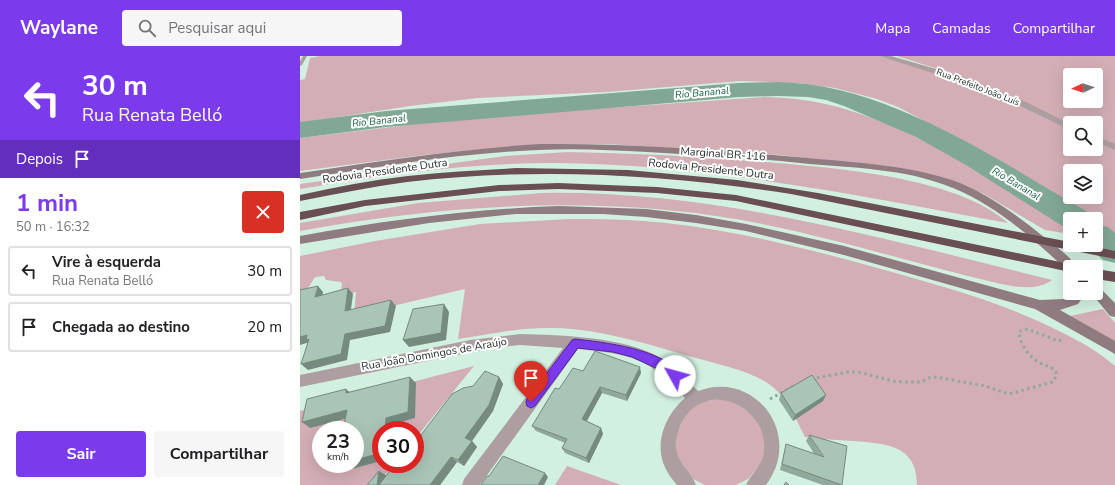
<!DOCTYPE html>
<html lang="pt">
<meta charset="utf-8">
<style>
body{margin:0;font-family:"Nunito Sans",sans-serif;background:#f6f6f6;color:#202124;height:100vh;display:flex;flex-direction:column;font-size:15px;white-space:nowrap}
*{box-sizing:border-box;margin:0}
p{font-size:13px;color:#757577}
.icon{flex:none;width:22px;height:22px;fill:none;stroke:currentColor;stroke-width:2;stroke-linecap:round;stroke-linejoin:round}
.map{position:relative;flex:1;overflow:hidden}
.sheet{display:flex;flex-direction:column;background:#fff;width:300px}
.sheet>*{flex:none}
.hud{background:#7c3aed;color:#fff;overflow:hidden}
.needle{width:26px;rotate:266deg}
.tools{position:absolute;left:763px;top:12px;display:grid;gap:8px}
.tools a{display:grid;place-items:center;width:40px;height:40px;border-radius:4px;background:#fff;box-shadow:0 4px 16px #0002;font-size:20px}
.speed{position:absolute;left:12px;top:365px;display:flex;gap:8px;font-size:20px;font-weight:700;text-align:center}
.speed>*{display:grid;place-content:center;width:52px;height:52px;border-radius:50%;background:#fff;box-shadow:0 4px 16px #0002;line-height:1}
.speed small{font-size:10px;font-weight:400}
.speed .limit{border:6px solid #d22;background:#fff;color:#111}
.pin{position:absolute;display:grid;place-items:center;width:34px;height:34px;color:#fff;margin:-41px -17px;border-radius:50% 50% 50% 0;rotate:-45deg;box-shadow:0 0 4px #0007}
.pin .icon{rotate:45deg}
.me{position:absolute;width:44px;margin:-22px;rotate:308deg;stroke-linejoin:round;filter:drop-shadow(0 0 3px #0008)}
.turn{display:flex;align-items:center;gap:14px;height:84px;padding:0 16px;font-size:18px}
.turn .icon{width:52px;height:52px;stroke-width:2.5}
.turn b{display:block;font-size:28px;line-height:34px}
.then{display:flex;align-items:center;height:38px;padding:0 16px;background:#0003;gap:8px;font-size:15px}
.round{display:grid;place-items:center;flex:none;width:42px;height:42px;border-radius:4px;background:#f6f6f6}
.overview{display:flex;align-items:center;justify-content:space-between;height:68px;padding:0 16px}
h1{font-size:24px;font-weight:700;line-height:30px;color:#7c3aed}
.action{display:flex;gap:8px;margin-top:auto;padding:8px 16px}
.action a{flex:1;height:46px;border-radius:4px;background:#7c3aed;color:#fff;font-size:16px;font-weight:700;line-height:46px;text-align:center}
.action a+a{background:#f6f6f6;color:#202124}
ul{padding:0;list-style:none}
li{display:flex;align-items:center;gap:12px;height:50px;margin:0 8px 6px;padding:0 8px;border:2px solid #e0e0e0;border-radius:4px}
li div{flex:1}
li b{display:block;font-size:15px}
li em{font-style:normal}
header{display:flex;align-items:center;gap:24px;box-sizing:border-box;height:56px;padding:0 20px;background:#7c3aed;color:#fff}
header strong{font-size:19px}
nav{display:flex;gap:22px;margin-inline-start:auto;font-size:14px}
.search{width:280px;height:36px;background:#f6f6f6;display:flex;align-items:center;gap:10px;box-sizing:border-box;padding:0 14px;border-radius:4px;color:#757577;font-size:15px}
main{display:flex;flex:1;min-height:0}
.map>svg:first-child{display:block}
.green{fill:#d3aeb5;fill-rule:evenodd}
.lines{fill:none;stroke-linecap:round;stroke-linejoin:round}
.river{fill:#81a894;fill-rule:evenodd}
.path{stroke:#91a89c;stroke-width:3;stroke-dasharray:2.5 3.5;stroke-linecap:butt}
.lane{fill:#ad9fa1;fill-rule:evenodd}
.street{fill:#ad9fa1;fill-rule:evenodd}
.secondary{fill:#907c80;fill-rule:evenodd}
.highway{fill:#694e53;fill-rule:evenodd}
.wall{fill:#91a99d}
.shaded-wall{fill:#768a7f}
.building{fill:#a9c5b6;stroke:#768a7f}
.route{fill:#7c3aed;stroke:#51269a}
.labels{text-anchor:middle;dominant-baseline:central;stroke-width:4;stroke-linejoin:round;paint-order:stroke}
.far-street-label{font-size:9px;fill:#232f29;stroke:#fff}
.far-water-label{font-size:10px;font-style:italic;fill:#1b6044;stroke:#fff}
.street-label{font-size:11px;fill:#232f29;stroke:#fff}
</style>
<header>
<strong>Waylane</strong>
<div class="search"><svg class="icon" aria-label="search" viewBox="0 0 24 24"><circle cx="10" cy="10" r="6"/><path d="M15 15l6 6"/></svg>Pesquisar aqui</div>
<nav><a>Mapa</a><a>Camadas</a><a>Compartilhar</a></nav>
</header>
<main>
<section class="sheet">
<div class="hud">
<div class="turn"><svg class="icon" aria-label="left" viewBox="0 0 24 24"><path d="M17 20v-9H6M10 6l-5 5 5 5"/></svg><div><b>30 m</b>Rua Renata Belló</div></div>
<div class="then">Depois<svg class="icon" aria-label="arrive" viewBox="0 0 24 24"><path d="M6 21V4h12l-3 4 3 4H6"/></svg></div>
</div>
<div class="overview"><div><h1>1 min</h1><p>50 m · 16:32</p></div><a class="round" style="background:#d93025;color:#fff"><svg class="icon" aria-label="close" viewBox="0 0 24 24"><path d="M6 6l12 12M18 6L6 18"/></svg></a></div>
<ul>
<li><svg class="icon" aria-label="left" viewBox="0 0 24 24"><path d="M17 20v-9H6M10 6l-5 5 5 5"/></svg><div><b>Vire à esquerda</b><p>Rua Renata Belló</p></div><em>30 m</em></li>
<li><svg class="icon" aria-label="arrive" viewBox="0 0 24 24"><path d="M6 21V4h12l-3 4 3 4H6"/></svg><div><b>Chegada ao destino</b></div><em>20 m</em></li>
</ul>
<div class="action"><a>Sair</a><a>Compartilhar</a></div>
</section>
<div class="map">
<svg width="815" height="429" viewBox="0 0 815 429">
<rect width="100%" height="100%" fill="#d2f0e0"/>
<g class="green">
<path d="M20,0H578L643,18L705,43L770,73V93H796V85L815,93V184L796,171V163H785L701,109L621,63L598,51L577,43L535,32L499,27L440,25L307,36L177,42L110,50L0,67V24L5,23L10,2ZM770,115H796V141H770Z"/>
<path d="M597,0H815V89L796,80V67L770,68L666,22ZM770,19H796V45H770Z"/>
<path d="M465,41C537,42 589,67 652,99C692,120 732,142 770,167V178L745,174L684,138L666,130L567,109L480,99L308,88L225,89L124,99L0,115V82L166,62Z"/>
<path d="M268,96C330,97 391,100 453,105C524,111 655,119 708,167C558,140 407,108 253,107C168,107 83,119 0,133V128L205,100Z"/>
<path d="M242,137C416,134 584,183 752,224C737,235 717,231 701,228C605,206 513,174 416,160C278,140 136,150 0,175V167L118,147Z"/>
<path d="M270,163C289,163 308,163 327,164C426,169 525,197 620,224C669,238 716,253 761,276C780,285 799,296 815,310V429H617C617,388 585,388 554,385C537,384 521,383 505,381C497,365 489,347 477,335C459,316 420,309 396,302C350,289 302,273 254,272C222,271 190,278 158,283L165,233L54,259L56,236L45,239L41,235L42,228L41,226L26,224L24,220L15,221L0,245V200L75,185L180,168Z"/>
<path d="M803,253L815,267V286L770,260Z"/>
<path d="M174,310L115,383V374H81V408H94L77,429H0V355ZM21,374H55V408H21Z"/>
<path d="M429,343L452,357L465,381L464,399L461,408L448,423L436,429H405L393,423L376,399L375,380L387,356L402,345Z"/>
<path d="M267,410L321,429H255Z"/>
</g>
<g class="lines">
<g class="river">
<path d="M478,26C585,27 696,103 786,155L791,163H770V172L764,171L666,109L616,81L544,50L526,44L508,41L478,40L439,41L86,71L0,82V66L86,55L439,27Z"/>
<path d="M796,168L808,171L815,177V207L803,204L787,189H796Z"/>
</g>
<g class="path">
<path d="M511,323L548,316H558L593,325L604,326H621L631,321H636L685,330L709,338L753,326L757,319C754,310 747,311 740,307C729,301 720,288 719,276L725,273L730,274L758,285L762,284L763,281"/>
<path d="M470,343L495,329"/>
</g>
<path class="lane" d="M3,0H7L2,9L0,10V5Z"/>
<g class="street">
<path d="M579,0H591L664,21L724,45L770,68V74L718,49L658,25Z"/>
<path d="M796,80L815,88V94L796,86Z"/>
<path d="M220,278C262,279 325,281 361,302C376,310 386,323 398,335C455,313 504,379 466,429H446C450,419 460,412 463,401C474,352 406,320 382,366C378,374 375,383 376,392C378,408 391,415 396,429H377C374,425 370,421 368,417C352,391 364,360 385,342C350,302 330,298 278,293L180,429H162L164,423L263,292L220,289L191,292L0,331V319L170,284Z"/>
</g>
<g class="secondary">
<path d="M240,88C329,87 419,94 508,102C559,107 612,109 660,127C691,140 718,160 744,181C753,188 771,201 777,211H770V215L767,214C733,183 697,150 653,132C605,112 551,112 500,107C449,102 398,99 347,96C311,94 275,92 239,94C159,97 79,111 0,123V117C80,105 159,93 240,88Z"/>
<path d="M259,150L346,153L396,159L446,168L544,190L740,244L764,243L773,237H786L778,248L760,254L815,285V298L735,253L544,199L446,175L396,167L346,161L303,158H216L129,167L0,188V180C86,164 172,153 259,150Z"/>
<path d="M796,230L800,232L815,247V261L810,260L792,238L791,237H796Z"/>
</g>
<g class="highway">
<path d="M217,112L328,114L437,124L518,137L770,186V189H787L815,195V203L491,138C365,118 235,111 107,126C71,131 36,138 0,145V139C36,131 72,124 108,120C144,116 181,114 217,112Z"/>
<path d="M258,127L357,131L436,139L770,208L775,211H770V216L436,145L357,137L258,133L199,135L65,150L0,164V156L65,144L199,129Z"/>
<path d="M796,213L815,216V226L796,223Z"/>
</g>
</g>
<g class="wall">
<path d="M283,315L341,317L327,345L302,337L287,365L301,372L303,378L289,407L265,397L262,392L265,387L236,375L232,370L259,333Z"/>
<path d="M199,321L203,328L193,355L172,385L177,391L164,410L157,406L140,429H77L86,420L115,408L173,330Z"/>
<path d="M481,337L526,339L523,345L493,365L479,344Z"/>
<path d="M509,379L542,429H523L480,414L486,388L515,399L506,385Z"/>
</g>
<g class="shaded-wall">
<path d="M18,230L23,236L21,247L15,241Z"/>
<path d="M48,232L53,238L50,261L45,255Z"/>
<path d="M91,244L96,250L90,276L50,284L47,304L8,314L1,308L45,278Z"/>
<path d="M144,248L149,256L146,284L109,291L103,284Z"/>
<path d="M7,279L13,285L0,289V281Z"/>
<path d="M340,311L341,317L327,345L326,339Z"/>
<path d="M110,321L116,327L115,362L93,368L92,374H85L86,362Z"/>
<path d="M199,321L203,328L193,355L172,385L177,391L164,410L158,404L165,382Z"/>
<path d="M300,331L302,337L285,368L282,363Z"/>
<path d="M46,333L53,339L46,337Z"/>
<path d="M526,339L523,345L493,365L495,359Z"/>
<path d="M47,354L55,360L10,372L2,366Z"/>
<path d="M301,372L303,378L289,407L286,402Z"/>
<path d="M81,397V405L44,415L36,409L41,408H55V404Z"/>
<path d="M151,401L157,406L140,429H130Z"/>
<path d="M79,415L87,420L86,429H77Z"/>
<path d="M245,417L248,421L244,429H238Z"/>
</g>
<g class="building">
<path d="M18,230L15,241L48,232L45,255L91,244L85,270L45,278L41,298L1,308L9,283L6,284L7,279L0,281V234Z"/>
<path d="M144,248L141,277L103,284L113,253Z"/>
<path d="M295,295L340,311L326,339L300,331L282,363L301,372L286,402L262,392L267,383L232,370L255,332L259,333L273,312L283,315Z"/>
<path d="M185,315L199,321L189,349L165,382L172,385L158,404L151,401L130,429H79L95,408H115V387L152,338L163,332L173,330Z"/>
<path d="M512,319L526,339L495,359L481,337Z"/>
<path d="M110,321L108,356L86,362L85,374H81V397L55,404V374H43L47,354L2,366L7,343L46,333V337Z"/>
<path d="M509,379L547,390L542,429L482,408L486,388L524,401Z"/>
<path d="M203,400L245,417L238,429H181L187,420H189Z"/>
<path d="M79,415L77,429H67Z"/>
<path d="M486,426L489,429H484Z"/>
</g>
<path class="route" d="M275,283C301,286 368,293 380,320L378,323L375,325L358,313L332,301L313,296L278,292L235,350L231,352L227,350L226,346L227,343L272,284Z"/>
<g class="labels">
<g class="far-street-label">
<text transform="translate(678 31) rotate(21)">Rua Prefeito João Luís</text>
</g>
<g class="far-water-label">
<text transform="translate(402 37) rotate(-5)">Rio Bananal</text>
<text transform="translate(79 65) rotate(-6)">Rio Bananal</text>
<text transform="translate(716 128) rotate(31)">Rio Bananal</text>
</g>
<g class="street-label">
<text transform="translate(423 98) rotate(4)">Marginal BR-116</text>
<text transform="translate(411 113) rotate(6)">Rodovia Presidente Dutra</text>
<text transform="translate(85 115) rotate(-8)">Rodovia Presidente Dutra</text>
<text transform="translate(134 298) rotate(-10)">Rua João Domingos de Araújo</text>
</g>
</g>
</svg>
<div class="tools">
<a><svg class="needle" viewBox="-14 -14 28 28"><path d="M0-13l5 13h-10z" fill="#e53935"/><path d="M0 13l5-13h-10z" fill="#757577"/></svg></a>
<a><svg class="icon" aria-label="search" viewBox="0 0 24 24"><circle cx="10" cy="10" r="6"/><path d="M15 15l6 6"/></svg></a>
<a><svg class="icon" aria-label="layers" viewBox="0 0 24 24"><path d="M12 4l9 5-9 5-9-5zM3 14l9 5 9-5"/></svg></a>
<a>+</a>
<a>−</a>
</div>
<div class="speed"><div>23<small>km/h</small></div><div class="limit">30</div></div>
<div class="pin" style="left:231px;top:346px;background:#d93025"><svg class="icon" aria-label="arrive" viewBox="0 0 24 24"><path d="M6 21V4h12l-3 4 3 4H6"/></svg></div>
<svg class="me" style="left:375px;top:320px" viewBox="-20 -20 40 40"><circle r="19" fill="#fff"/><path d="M0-13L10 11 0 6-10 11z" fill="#7c3aed"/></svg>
</div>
</main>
